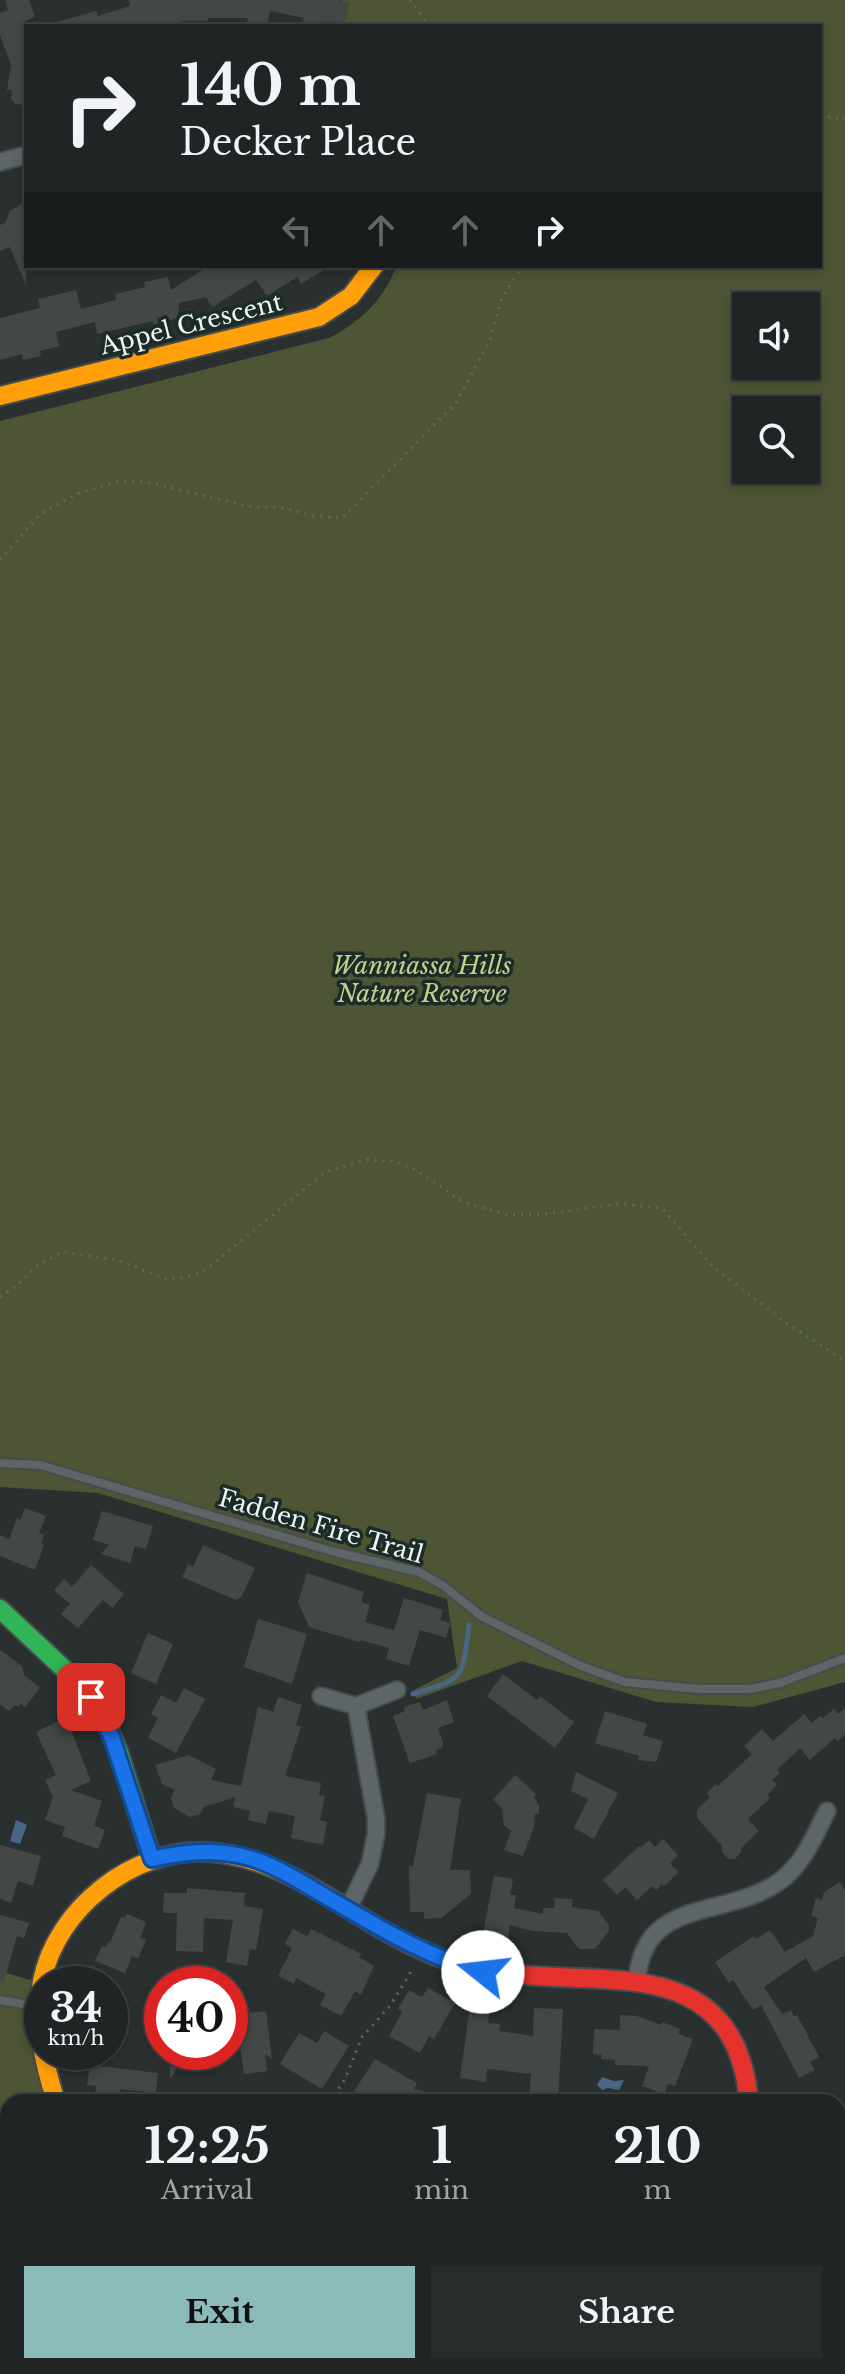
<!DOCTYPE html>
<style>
body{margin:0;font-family:"Libre Baskerville",serif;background:#282c2c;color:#f1f3f6;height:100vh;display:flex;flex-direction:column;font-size:30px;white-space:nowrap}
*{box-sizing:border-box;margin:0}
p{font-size:26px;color:#a2a4a6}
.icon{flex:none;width:44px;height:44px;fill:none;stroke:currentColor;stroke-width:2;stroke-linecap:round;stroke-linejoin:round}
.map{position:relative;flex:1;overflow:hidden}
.details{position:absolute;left:0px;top:2094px;width:846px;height:280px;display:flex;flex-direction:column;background:#202424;border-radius:24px 24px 0 0;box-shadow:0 4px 12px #0003,0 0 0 2px #3d4141}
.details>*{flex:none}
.guide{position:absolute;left:24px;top:24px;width:798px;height:244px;border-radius:0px;box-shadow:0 4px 12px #0003,0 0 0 2px #3d4141;background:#202424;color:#f1f3f6;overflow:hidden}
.tools{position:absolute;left:732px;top:292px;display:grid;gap:16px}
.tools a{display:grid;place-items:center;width:88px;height:88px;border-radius:0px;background:#202424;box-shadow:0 4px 12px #0003,0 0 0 2px #3d4141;font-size:40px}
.speed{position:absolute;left:24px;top:1966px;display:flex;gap:16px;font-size:40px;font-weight:700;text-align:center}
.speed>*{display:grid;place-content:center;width:104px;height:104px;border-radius:50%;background:#202424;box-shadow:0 4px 12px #0003,0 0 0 2px #3d4141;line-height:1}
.speed small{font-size:20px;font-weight:400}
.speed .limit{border:12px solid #d22;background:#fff;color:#111}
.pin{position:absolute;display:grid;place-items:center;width:68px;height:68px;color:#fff;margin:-34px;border-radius:16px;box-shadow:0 4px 12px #0006}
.me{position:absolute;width:88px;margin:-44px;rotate:286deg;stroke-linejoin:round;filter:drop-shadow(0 0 6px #0008)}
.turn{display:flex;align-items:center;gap:28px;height:168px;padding:0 24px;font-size:36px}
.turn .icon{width:104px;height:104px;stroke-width:2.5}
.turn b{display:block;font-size:56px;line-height:68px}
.lanes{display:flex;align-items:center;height:76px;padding:0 24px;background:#0003;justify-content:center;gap:40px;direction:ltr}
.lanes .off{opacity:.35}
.eta{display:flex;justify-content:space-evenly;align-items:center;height:136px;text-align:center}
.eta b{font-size:48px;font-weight:700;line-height:56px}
.action{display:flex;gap:16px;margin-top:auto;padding:16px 24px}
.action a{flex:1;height:92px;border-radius:0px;background:#8bbbb9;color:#111;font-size:32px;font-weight:700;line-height:92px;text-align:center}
.action a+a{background:#282c2c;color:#f1f3f6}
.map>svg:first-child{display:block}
.green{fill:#4e5534;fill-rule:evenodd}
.water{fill:#496686}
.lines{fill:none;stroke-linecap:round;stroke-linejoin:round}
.stream{stroke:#496686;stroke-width:5}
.building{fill:#434746}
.lane-casing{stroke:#464b4b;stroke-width:12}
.street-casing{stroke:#464b4b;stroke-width:20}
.fast-casing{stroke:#464b4b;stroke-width:22}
.slow-casing{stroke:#464b4b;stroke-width:22}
.jam-casing{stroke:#464b4b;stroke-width:22}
.path{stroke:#5f6667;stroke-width:3;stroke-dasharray:2 6;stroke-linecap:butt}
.lane{stroke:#5d6567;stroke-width:8}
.street{stroke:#5d6567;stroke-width:16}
.fast{stroke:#30b455;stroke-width:18}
.slow{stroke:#ff9f0a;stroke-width:18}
.jam{stroke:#e5322d;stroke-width:18}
.route-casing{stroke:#114b97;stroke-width:20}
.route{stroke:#1a73e8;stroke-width:14}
.labels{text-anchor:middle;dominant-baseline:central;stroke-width:7;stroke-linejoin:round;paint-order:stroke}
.street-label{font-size:24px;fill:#eef6f5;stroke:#1c2a28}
.park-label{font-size:24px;font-style:italic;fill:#c2d187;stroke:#1c2a28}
</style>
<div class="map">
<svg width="845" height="2374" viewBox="0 0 845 2374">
<rect width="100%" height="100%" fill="#2a3030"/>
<g class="green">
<path d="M341,0H845V1682L753,1707L656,1702L522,1661L416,1699L414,1690L457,1668L447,1599L98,1493L0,1487V421L329,338C360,322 385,299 396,266H820V26H338ZM746,306H806V366H746ZM746,410H806V470H746Z"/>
<path d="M0,1971L33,1981L49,2102H8V2167L0,2168Z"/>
<path d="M8,2191V2362L4,2374H0V2192Z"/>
<path d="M186,2366H245L244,2374H187Z"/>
</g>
<g class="water">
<path d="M16,1820L27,1825L20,1844L10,1841Z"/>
<path d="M602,2077L614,2081L624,2080L619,2090L608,2088L602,2090L597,2085Z"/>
</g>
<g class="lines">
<g class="stream">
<path d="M413,1694C467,1678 462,1678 469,1625"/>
<path d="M0,2232L8,2230"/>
</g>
</g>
<g class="building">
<path d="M5,0H29L35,17L25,21L26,105L15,104L11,99L12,90H7L11,65L0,35V13L8,10Z"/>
<path d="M129,0H338L350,3L344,25L327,21L326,26H302L304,18L270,11L267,26L247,23L248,18H208V21H182L183,26H57V22L96,11L98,16L130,6Z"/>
<path d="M21,204L26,216V285L10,247L0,251V225L5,223L10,211Z"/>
<path d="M209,266H330L301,284L297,277L267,296L256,280L212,307L206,297L179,303L178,318L154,324L153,321L97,334L95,322L56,332L59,346L40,351L41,356L23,360L22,354L0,360V318L40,308L38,299L76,290L81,309L116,300L115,294L145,287L144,282L168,277L171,290Z"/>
<path d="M25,1508L46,1516L39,1533L44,1535L41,1544L44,1545L35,1570L0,1556V1535L9,1539L17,1518L20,1520Z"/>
<path d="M102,1511L153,1526L146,1549L135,1546L130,1563L101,1554L109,1545L93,1540Z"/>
<path d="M203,1545L255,1568L242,1596L236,1600L182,1577L188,1564L193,1567Z"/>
<path d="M91,1565L124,1594L112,1608L103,1600L78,1628L61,1614L70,1604L54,1590L64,1579L72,1587Z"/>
<path d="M307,1573L364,1592L361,1602L370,1605L365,1622L394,1630L404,1598L443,1610L440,1620L450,1623L446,1638L420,1630L409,1666L386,1659L389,1648L360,1640L359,1642L309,1627L298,1602Z"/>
<path d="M258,1619L307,1634L292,1684L244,1667Z"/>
<path d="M148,1633L173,1644L156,1684L131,1673Z"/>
<path d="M0,1650L22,1666L24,1675L40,1688L25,1707L21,1703L18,1707L15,1705L9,1711L0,1704Z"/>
<path d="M503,1674L537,1700L540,1696L574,1722L555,1748L487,1696Z"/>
<path d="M184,1688L205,1699L176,1753L148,1738L158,1718L151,1714L161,1695L176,1703Z"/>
<path d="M278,1697L302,1705L296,1725L301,1727L285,1776L321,1783L319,1795L325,1796L320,1820L327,1822L323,1845L291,1838L295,1816L269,1811L266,1824L248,1820L250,1811L233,1807L235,1797L204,1807L200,1814L190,1817L174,1808L171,1798L175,1790L162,1784L155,1765L189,1755L216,1769L211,1780L241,1786L258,1707L273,1712Z"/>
<path d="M447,1700L454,1722L438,1728L443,1742L442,1748L436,1750L437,1754L410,1763L393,1716L405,1711L404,1707L420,1702L423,1710Z"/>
<path d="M845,1708V1734L838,1741L835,1738L810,1760L800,1748L777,1770L780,1773L772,1780L777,1785L767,1795L770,1798L748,1819L759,1831L741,1848V1852L735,1859H728L722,1852V1846L697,1818V1810L710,1797L707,1793L716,1784L718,1786L752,1754L744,1746L762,1729L773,1741L804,1714L812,1723L820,1716L823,1718L834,1709L838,1714Z"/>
<path d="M605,1711L647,1724L643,1735L663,1741L656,1762L638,1760L639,1756L595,1743Z"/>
<path d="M63,1719L68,1729L70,1727L91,1781L71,1790L102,1801L94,1826L105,1830L98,1849L62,1836L65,1827L45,1820L53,1797L45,1780L56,1775L36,1732Z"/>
<path d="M576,1772L618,1793L594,1839L574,1828L588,1799L571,1791Z"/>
<path d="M515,1775L536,1794L534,1796L539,1806V1814H535L534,1827L523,1856L504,1850L511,1831L504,1825L502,1808L493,1800Z"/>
<path d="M427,1793L461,1799L450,1870H470L471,1894L441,1918L424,1919V1912H410L409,1866H413Z"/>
<path d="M663,1839L678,1855L670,1863L679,1872L664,1886L662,1884L656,1890L652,1886L637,1900L625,1887L617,1895L603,1880L639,1846L641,1848L649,1840L655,1847Z"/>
<path d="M0,1845L41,1856L33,1886L18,1881L11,1903L0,1899Z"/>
<path d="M494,1876L513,1879L510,1895H516L514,1908L543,1914V1908H554L555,1898L573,1899L572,1907L598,1911L609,1925V1931L595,1949H579L567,1933L532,1931L510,1925L507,1943L482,1939Z"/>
<path d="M840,1882L845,1890V1955L814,1972L806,1958L764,1987L782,2014L791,2010L794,2016L797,2015L819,2057L810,2062L815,2070L799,2078L761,2005L753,2010L733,1980L729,1983L715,1962L754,1936L756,1939L770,1930L785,1952L813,1936L818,1918L811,1916L816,1898L822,1900L824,1892Z"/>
<path d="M187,1888L245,1893L244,1906L263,1909L256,1950L250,1949L247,1966L226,1962L233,1920L204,1918L203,1952L176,1951L177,1913H163L164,1893H187Z"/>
<path d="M127,1914L146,1922L140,1938L146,1940L138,1959L132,1956L125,1973L95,1961L102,1946L106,1947L108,1942L110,1943L121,1917L125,1918Z"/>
<path d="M0,1915L29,1923L24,1938L17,1936L4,1981H0Z"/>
<path d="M293,1929L307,1936L311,1929L361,1954L359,1957L374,1966L361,1995L355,1991L341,2016L320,2005L326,1994L296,1978L294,1984L278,1976L292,1948L285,1944Z"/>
<path d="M428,1988L455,2003L434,2039L429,2036L420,2053L389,2036L402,2012L398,2009L409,1990L422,1997Z"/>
<path d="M470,2006L490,2009L488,2023L500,2024L499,2031L533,2036L534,2008L563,2009L558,2102H529L531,2074L487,2069L486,2082L460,2078Z"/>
<path d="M266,2011L272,2059L265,2054L267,2071L244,2074L238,2032L248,2013Z"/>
<path d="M620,2015L637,2016L661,2025L662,2022L680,2029L678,2034L693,2039L675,2086L668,2084L664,2094L642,2086L649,2066L615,2065V2060L601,2059L602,2055L593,2054L594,2029L620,2030Z"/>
<path d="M324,2031L349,2046L322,2089L280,2064L299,2033L317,2043Z"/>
<path d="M169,2052H188L170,2079Z"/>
<path d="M193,2052H215V2068L197,2069Z"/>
<path d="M375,2059L417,2083L414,2089L447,2097V2102H347Z"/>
<path d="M90,2065L158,2073L156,2093L120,2089L118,2099L95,2096L96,2086L87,2085Z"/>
</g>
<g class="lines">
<g class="lane-casing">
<g id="lane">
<path d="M0,1463L40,1465L331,1551L419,1572L444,1586L481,1616L581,1666L625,1682L698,1689H750L780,1683L845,1658"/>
<path d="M0,2000L35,2006"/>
</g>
</g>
<g class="street-casing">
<g id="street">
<path d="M0,162L26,155"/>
<path d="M321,1696L356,1706L376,1818V1834L370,1864L348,1909"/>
<path d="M356,1706L397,1690"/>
<path d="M637,1982C642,1895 726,1920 780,1881C804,1863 814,1837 827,1811"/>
<path d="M0,2179L8,2178"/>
<path d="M838,2214L845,2216"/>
<path d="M380,2374L383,2366"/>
</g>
</g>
<g class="fast-casing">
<path id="fast" d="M0,1609L78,1682L102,1713L119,1753L152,1859"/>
</g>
<g class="slow-casing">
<g id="slow">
<path d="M0,396L319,317L351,296L374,266"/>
<path d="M56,2102C44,2063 34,2022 42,1981C56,1909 133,1848 207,1852C261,1855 308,1884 353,1912"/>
</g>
</g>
<g class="jam-casing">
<path id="jam" d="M353,1912C395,1938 437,1962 487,1971C594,1990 735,1946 749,2102"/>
</g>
<g class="path">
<path d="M410,0L430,26"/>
<path d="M820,116L845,119"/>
<path d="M0,560L40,514L79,493L117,482H146L252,507H280L315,516L342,518L456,403L490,340L502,297L523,266"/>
<path d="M0,1297L19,1284L35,1267L62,1252L117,1260L166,1279L186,1277L204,1271L325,1172L365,1160L393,1161L416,1170L463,1202L507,1215L545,1214L618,1204L662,1208L714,1268L785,1322L845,1361"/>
<path d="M199,2102L234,2100L260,2102"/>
<path d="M330,2102L345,2079L362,2037L390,2006L412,1970"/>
<path d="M0,2206L8,2205"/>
<path d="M0,2293L8,2288"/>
<path d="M0,2296L8,2310"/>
<path d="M0,2335L8,2310"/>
<path d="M199,2366L201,2374"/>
</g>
<use href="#lane" class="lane"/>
<use href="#street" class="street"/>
<use href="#fast" class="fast"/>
<use href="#slow" class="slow"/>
<use href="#jam" class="jam"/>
</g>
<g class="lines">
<g class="route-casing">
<path id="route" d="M91,1697L112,1738L152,1859C183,1852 211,1849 242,1856C274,1863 302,1883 330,1899C380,1928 427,1957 483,1972"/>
</g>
<use href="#route" class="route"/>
</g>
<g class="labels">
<g class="street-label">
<text transform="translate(191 324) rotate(-14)">Appel Crescent</text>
<text transform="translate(321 1526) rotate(16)">Fadden Fire Trail</text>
</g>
<g class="park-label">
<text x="422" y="965">Wanniassa Hills<tspan x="422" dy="28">Nature Reserve</tspan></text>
</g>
</g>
</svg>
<div class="tools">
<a><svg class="icon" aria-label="sound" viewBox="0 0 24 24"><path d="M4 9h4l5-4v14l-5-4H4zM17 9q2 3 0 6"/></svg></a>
<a><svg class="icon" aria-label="search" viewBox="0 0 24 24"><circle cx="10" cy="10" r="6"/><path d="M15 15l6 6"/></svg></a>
</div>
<div class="speed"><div>34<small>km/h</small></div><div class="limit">40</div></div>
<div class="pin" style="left:91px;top:1697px;background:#d93025"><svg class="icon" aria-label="arrive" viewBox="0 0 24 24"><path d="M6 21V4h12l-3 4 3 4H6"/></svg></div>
<svg class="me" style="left:483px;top:1972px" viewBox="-20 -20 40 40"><circle r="19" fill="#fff"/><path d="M0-13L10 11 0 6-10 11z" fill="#1a73e8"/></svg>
<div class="guide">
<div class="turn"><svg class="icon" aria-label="right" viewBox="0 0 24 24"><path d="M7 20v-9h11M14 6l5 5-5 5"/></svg><div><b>140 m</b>Decker Place</div></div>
<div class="lanes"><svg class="icon off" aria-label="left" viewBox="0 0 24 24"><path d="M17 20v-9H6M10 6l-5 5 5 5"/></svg><svg class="icon off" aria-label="ahead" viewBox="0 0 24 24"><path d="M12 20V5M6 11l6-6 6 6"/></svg><svg class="icon off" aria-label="ahead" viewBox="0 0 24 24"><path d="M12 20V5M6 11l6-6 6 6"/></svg><svg class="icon" aria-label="right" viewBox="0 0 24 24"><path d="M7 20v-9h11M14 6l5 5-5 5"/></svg></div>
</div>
<section class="details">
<div class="eta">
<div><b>12:25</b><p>Arrival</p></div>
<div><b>1</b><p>min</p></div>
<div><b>210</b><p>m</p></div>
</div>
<div class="action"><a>Exit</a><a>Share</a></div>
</section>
</div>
